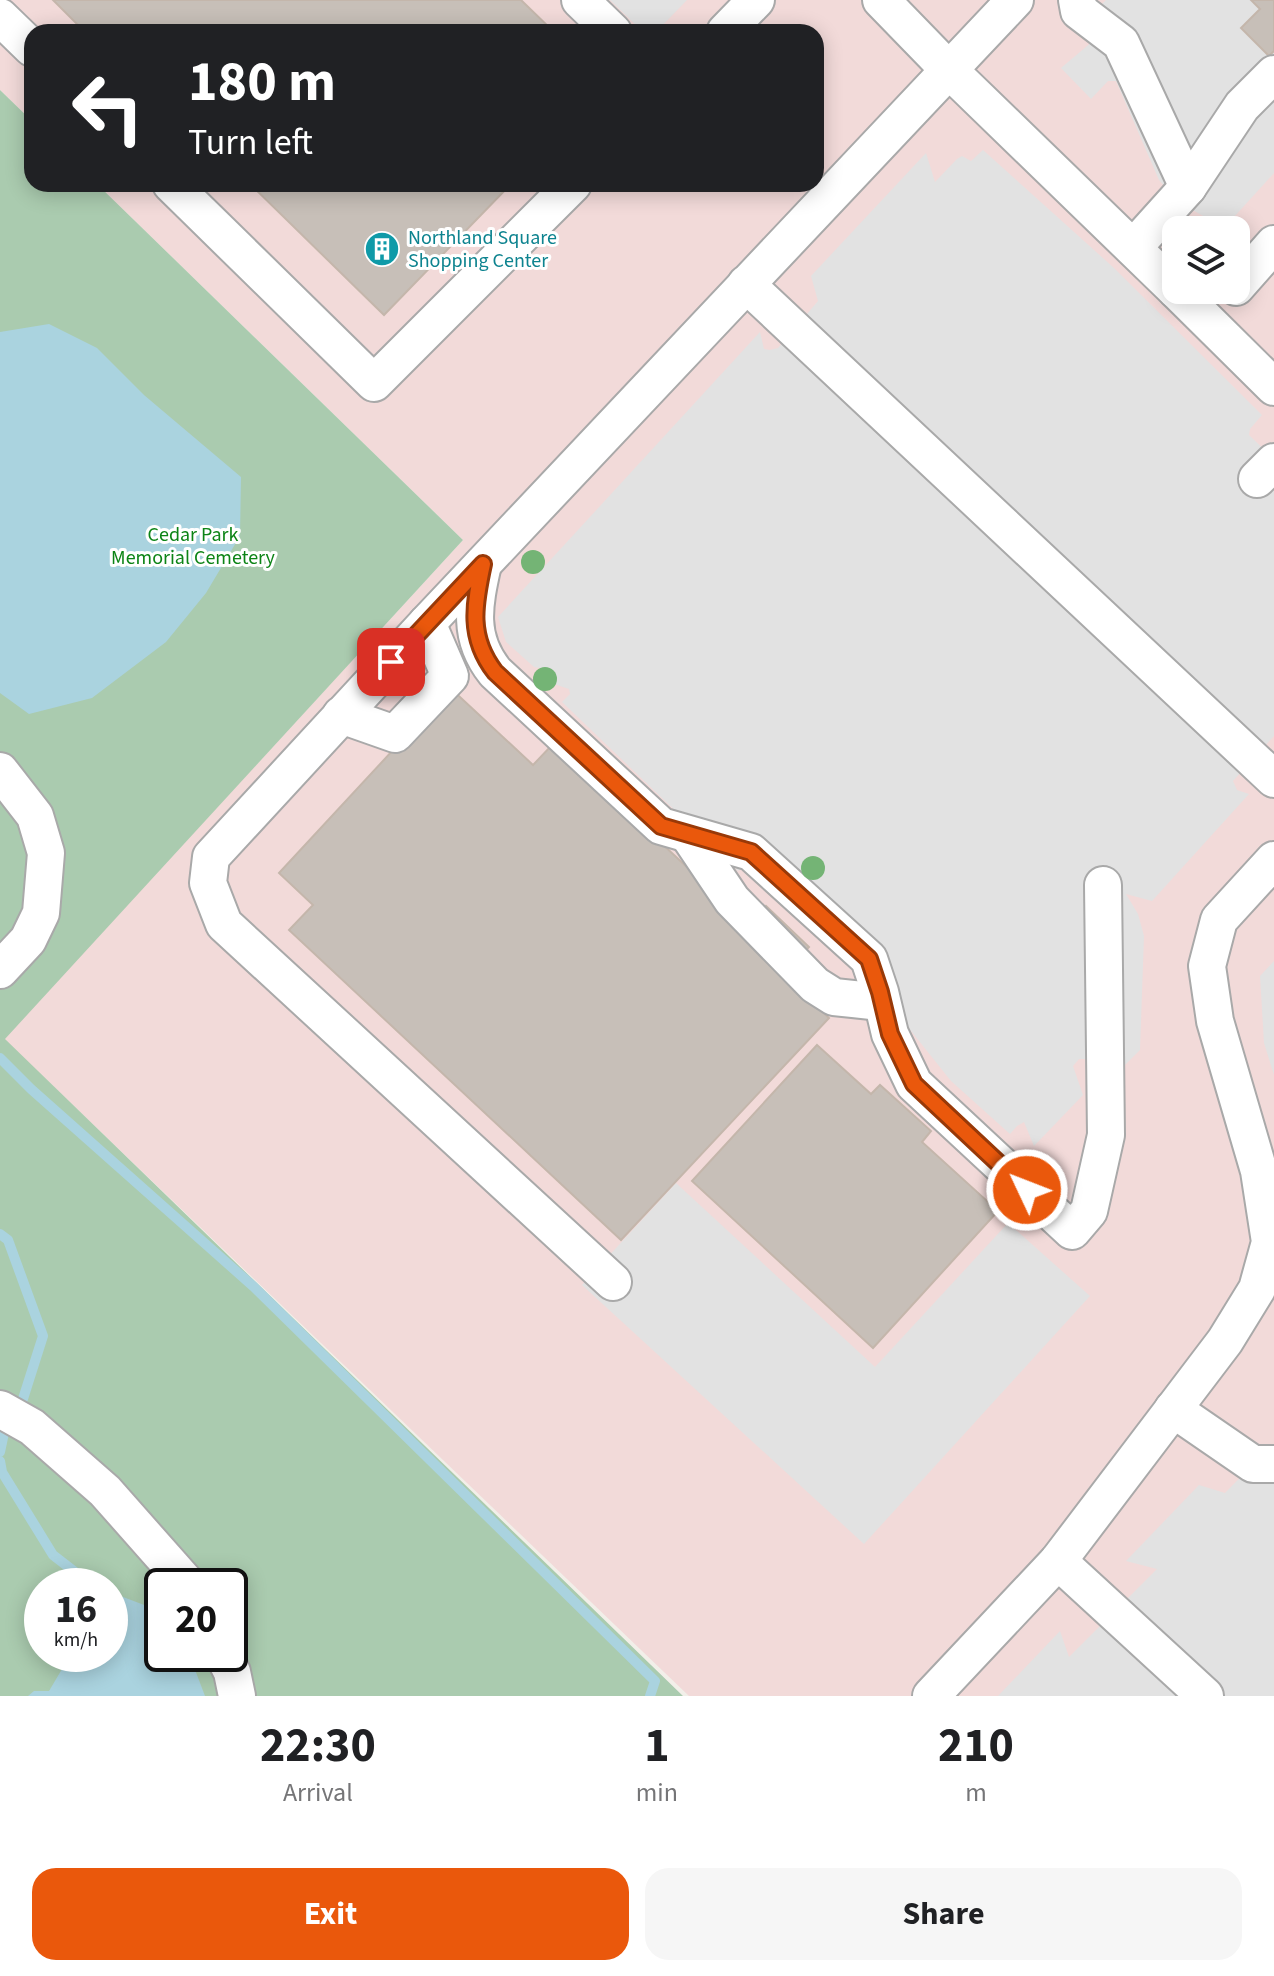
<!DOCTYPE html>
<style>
body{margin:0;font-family:"Source Sans 3",sans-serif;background:#f6f6f6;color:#202124;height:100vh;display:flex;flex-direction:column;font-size:30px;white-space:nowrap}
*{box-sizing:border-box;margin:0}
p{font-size:26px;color:#757577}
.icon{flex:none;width:44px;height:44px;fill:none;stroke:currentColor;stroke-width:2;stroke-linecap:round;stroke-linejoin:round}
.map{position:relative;height:1696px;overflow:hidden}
.details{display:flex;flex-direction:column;background:#fff;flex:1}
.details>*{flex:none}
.hud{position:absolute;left:24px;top:24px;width:800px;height:168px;border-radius:24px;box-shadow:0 4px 20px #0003;background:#202124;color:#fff;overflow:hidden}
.buttons{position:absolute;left:1162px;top:216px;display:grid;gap:16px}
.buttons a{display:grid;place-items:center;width:88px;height:88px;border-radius:16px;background:#fff;box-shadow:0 4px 20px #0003;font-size:40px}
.speed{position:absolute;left:24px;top:1568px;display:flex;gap:16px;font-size:40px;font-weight:700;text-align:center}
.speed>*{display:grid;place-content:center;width:104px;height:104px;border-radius:50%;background:#fff;box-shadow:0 4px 20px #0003;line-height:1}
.speed small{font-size:20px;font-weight:400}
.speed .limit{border:4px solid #111;border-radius:12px;background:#fff;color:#111}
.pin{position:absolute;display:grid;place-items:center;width:68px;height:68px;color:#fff;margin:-34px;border-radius:16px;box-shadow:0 4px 12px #0006}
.me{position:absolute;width:88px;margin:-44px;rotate:313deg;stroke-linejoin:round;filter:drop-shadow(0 0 6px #0008)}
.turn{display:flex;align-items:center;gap:28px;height:168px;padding:0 32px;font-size:36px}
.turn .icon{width:104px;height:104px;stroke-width:2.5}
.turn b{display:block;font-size:56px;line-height:68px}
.eta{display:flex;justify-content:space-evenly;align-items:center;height:136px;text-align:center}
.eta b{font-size:48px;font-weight:700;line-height:56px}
.button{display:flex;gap:16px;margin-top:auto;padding:16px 32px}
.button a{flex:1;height:92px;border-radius:24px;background:#ea580c;color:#fff;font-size:32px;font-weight:700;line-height:92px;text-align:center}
.button a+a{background:#f6f6f6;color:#202124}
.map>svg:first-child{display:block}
.commercial{fill:#f2dad9;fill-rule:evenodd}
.cemetery{fill:#aacbaf;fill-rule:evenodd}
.parking{fill:#e2e2e2}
.water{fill:#aad3df}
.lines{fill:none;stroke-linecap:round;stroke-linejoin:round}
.stream{stroke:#aad3df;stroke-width:10}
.building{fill:#c7bfb8;stroke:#c4b6ab;stroke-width:2}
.minor-casing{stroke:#a9a9a9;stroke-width:40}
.minor{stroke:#fff;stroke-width:36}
.tree{fill:#74b475}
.route-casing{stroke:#983908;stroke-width:20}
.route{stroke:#ea580c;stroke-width:14}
.labels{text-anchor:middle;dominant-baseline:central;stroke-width:6;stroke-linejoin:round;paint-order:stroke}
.culture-label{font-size:20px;fill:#0d838f;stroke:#fff;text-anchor:start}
.park-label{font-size:20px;fill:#0c8416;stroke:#fff}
</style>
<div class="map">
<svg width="1274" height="1696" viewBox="0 0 1274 1696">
<rect width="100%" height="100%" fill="#f2efe9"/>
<path class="commercial" d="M0,0H1274V1696H689L4,1039L463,540L97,184H816V32H32V121L0,90ZM1176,230H1236V290H1176Z"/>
<path class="cemetery" d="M0,90L32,121V184H97L463,540L5,1039L683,1696H0ZM42,1586H110V1654H42ZM162,1586H230V1654H162Z"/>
<g class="parking">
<path d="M610,0H687L656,32H643Z"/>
<path d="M1106,0H1274V173L1224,228L1177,201L1159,180L1116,81H1108L1091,99L1061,68L1119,19L1101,5Z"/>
<path d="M983,150L1114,268L1262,415L1250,429L1249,435L1274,459V736L1233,781L1237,790L1249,794L1152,901L1126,894L1138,914L1144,936L1140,1050L1106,1084L1087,1059H1079L1073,1066L1083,1095L1034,1146L1024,1122L1017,1126L1010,1134L951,1081L880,992L744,866L738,871L562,702L570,694L569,689L554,684V671L534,667L506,642L498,617L760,332L764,349L770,350L778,348L818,301L811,276L926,153L935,182L957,159L962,156L971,161Z"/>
<path d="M1274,961V1075L1264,1043L1260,976Z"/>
<path d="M676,1183L875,1367L1008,1223L1090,1296L864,1544L582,1285Z"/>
<path d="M1267,1450H1274V1696H998L1060,1631L1069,1657L1157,1569L1126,1561L1199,1485L1225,1493Z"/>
</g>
<g class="water">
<path d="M49,324L97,348L144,395L241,477L240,536L206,593L166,642L92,698L29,714L0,693V332Z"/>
<path d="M110,1592L152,1608L162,1616V1654H189L205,1696H28L34,1691H49L71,1654H110Z"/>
</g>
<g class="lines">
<g class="stream">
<path d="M0,1058L31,1089L254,1287L655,1681L650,1696"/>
<path d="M0,1234L8,1240L43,1336L22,1402"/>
<path d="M0,1452L4,1433"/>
<path d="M0,1461L2,1472L53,1555L84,1579"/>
</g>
</g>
<g class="building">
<path d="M53,0H521L554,32H85Z"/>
<path d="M1251,0H1274V51L1269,56L1241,28L1260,9Z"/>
<path d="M250,184H511L384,315Z"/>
<path d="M432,671L533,765L554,743L749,925L766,906L809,947L782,975L829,1018L621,1240L289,930L313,905L279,873L407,735Z"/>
<path d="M817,1045L871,1094L880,1085L931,1131L922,1142L998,1211L873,1348L692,1181Z"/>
</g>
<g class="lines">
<g class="minor-casing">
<g id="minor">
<path d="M580,0L613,32"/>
<path d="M881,0L948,69L1176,290"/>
<path d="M1077,0L1079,11L1121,43L1188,187"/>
<path d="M0,17L32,48"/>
<path d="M725,32L756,0"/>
<path d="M171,184L374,383L573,184"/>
<path d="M1133,248L1188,187L1242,106L1274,74"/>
<path d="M746,284L1274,779"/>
<path d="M1236,287L1274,244"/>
<path d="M1176,290L1274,387"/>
<path d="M1257,479L1274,462"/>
<path d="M483,564C474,605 467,637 495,672L661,826L751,852L869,959L880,992L890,1034L914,1084L1072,1231L1089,1211L1106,1135L1103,885"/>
<path d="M341,715L395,734L450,676L427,623"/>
<path d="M0,771L35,816L46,853L41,913L28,940L0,970"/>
<path d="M689,836L732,900L815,985L834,997L881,1002"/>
<path d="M613,1282L224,924L208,883L211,857L427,623L1015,0"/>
<path d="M0,1409L32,1427L105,1491L189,1586"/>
<path d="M1173,1409L1253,1464H1274"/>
<path d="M1058,1561L1205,1696"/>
<path d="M223,1654L232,1672L237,1696"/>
<path d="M931,1696L1058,1561L1225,1341L1257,1289L1270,1242L1259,1171L1215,1021L1207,966L1219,920L1274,860"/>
</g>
</g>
<use href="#minor" class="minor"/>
</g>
<g class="tree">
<circle cx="533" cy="562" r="12"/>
<circle cx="545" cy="679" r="12"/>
<circle cx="813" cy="868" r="12"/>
</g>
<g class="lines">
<g class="route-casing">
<path id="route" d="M391,662L483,564C474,605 468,637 495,672L661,826L751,852L869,959L880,992L890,1034L914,1084L1027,1190"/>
</g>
<use href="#route" class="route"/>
</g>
<defs>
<g id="building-disc" transform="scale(1.8)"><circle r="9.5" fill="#0f9aa8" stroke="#fff"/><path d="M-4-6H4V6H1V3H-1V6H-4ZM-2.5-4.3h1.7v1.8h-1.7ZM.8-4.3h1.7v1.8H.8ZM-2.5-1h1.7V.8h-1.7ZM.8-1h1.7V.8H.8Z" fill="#fff"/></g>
</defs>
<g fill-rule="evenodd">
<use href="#building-disc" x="382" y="249"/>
</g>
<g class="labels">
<g class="culture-label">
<text x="408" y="238">Northland Square<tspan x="408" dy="23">Shopping Center</tspan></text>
</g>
<g class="park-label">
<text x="193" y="535">Cedar Park<tspan x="193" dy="23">Memorial Cemetery</tspan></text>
</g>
</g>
</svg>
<div class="buttons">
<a><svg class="icon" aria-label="layers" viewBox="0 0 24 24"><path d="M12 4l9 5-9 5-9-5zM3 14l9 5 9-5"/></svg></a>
</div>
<div class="speed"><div>16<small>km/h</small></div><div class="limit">20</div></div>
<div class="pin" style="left:391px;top:662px;background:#d93025"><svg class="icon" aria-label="arrive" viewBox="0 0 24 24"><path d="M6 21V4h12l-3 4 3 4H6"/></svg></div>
<svg class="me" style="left:1027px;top:1190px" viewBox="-20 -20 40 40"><circle r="17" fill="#ea580c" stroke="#fff" stroke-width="3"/><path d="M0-11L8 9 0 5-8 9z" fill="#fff"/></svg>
<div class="hud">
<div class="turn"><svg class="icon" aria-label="left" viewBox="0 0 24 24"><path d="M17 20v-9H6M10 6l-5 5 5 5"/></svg><div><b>180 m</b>Turn left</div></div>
</div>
</div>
<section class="details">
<div class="eta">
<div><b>22:30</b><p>Arrival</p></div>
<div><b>1</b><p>min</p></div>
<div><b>210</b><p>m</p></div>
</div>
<div class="button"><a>Exit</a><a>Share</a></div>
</section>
